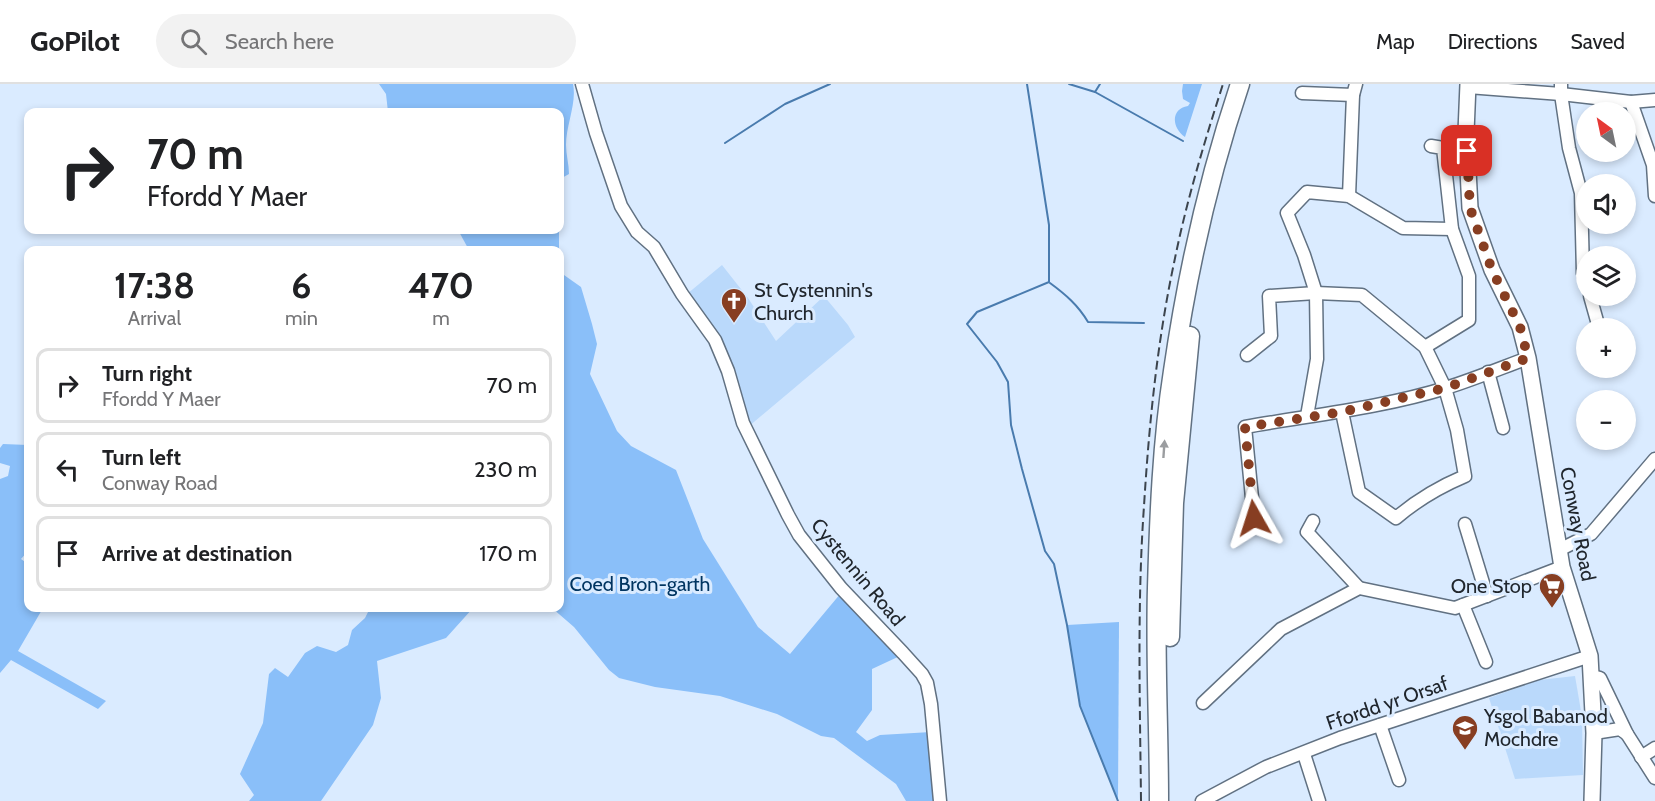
<!DOCTYPE html>
<meta charset="utf-8">
<style>
body{margin:0;font-family:Cabin,sans-serif;background:#f2f2f2;color:#202124;height:100vh;display:flex;flex-direction:column;font-size:22px;white-space:nowrap}
*{box-sizing:border-box;margin:0}
p{font-size:20px;color:#757577}
.icon{flex:none;width:33px;height:33px;fill:none;stroke:currentColor;stroke-width:2;stroke-linecap:round;stroke-linejoin:round}
.map{position:relative;flex:1;overflow:hidden}
.details{position:absolute;left:24px;top:162px;width:540px;height:366px;display:flex;flex-direction:column;background:#fff;border-radius:12px;box-shadow:0 3px 9px #0003}
.details>*{flex:none}
.guide{position:absolute;left:24px;top:24px;width:540px;height:126px;border-radius:12px;box-shadow:0 3px 9px #0003;background:#fff;color:#202124;overflow:hidden}
.needle{width:39px;rotate:327deg}
.tools{position:absolute;left:1576px;top:18px;display:grid;gap:12px}
.tools a{display:grid;place-items:center;width:60px;height:60px;border-radius:50%;background:#fff;box-shadow:0 3px 9px #0003;font-size:30px}
.pin{position:absolute;display:grid;place-items:center;width:51px;height:51px;color:#fff;margin:-26px;border-radius:12px;box-shadow:0 3px 9px #0006}
.me{position:absolute;width:66px;margin:-33px;rotate:354deg;stroke-linejoin:round;filter:drop-shadow(0 0 4px #0008)}
.turn{display:flex;align-items:center;gap:21px;height:126px;padding:0 24px;font-size:27px}
.turn .icon{width:78px;height:78px;stroke-width:2.5}
.turn b{display:block;font-size:42px;line-height:51px}
.eta{display:flex;justify-content:space-evenly;align-items:center;height:102px;text-align:center}
.eta b{font-size:36px;font-weight:700;line-height:42px}
ul{padding:0;list-style:none}
li{display:flex;align-items:center;gap:18px;height:75px;margin:0 12px 9px;padding:0 12px;border:3px solid #e0e0e0;border-radius:12px}
li div{flex:1}
li b{display:block;font-size:22px}
li em{font-style:normal}
header{display:flex;align-items:center;gap:36px;box-sizing:border-box;height:84px;padding:0 30px;background:#fff;border-bottom:2px solid #e0e0e0}
header strong{font-size:28px}
nav{display:flex;gap:33px;margin-inline-start:auto;font-size:21px}
.search{width:420px;height:54px;background:#f2f2f2;display:flex;align-items:center;gap:15px;box-sizing:border-box;padding:0 21px;border-radius:33px;color:#757577;font-size:22px}
.map>svg:first-child{display:block}
.green{fill:#bad9fb}
.forest{fill:#8abff9}
.lines{fill:none;stroke-linecap:round;stroke-linejoin:round}
.stream{stroke:#497bae;stroke-width:2}
.minor-casing{stroke:#617182;stroke-width:15}
.major-casing{stroke:#617182;stroke-width:18}
.highway-casing{stroke:#617182;stroke-width:21}
.minor{stroke:#fff;stroke-width:12}
.major{stroke:#fff;stroke-width:15}
.highway{stroke:#fff;stroke-width:18}
.rail{stroke:#3c444d;stroke-width:2;stroke-dasharray:9 4.5;stroke-linecap:butt}
.oneway{fill:#9b9da0}
.route{stroke:#873e22;stroke-width:10;stroke-dasharray:0 18}
.labels{text-anchor:middle;dominant-baseline:central;stroke-width:6;stroke-linejoin:round;paint-order:stroke}
.poi-label{font-size:20px;fill:#20262d;stroke:#daebff;text-anchor:start}
.street-label{font-size:20px;fill:#20262d;stroke:#daebff}
.park-label{font-size:20px;fill:#013561;stroke:#daebff}
</style>
<header>
<strong>GoPilot</strong>
<div class="search"><svg class="icon" aria-label="search" viewBox="0 0 24 24"><circle cx="10" cy="10" r="6"/><path d="M15 15l6 6"/></svg>Search here</div>
<nav><a>Map</a><a>Directions</a><a>Saved</a></nav>
</header>
<div class="map">
<svg width="1655" height="717" viewBox="0 0 1655 717">
<rect width="100%" height="100%" fill="#daebff"/>
<g class="green">
<path d="M722,181L748,214L776,257L824,212L848,241L855,253L748,343L741,323L687,210Z"/>
<path d="M1575,592L1582,633L1583,691L1515,695L1489,614L1539,596Z"/>
</g>
<g class="forest">
<path d="M379,0H573C577,19 566,41 566,61C566,71 569,80 569,90L560,95V28H388L386,10Z"/>
<path d="M1183,0H1202L1185,53C1172,44 1170,25 1188,22L1190,19L1183,15L1182,7Z"/>
<path d="M458,146H559V166H469Z"/>
<path d="M560,175L564,191L581,203L592,240L597,260L590,290L617,347L631,362L676,386L703,455L758,543L790,570L841,509L902,571L872,585V626L856,648L867,657L880,651L931,648L937,717H906L896,700L834,654L821,652L777,630L720,612L655,603L619,594L609,586L574,543L552,524H560Z"/>
<path d="M3,360L28,361V467L21,475L28,480V524H43L18,567L106,617L98,625L11,576L0,589V395L8,392L10,382L0,379V364Z"/>
<path d="M370,524H473L446,554L377,577L381,614L373,641L321,717H249L254,711L240,690L263,639L269,590L275,584L288,593L305,569L317,562L336,568L348,561L352,546L365,534Z"/>
<path d="M1119,538L1118,717L1080,622L1067,541Z"/>
</g>
<g class="lines">
<g class="stream">
<path d="M1027,0L1049,141V198L977,228L967,240L997,278L1008,298L1011,341L1022,385L1045,467L1054,480L1067,541L1080,622L1118,717"/>
<path d="M1069,0L1095,8L1100,0"/>
<path d="M1095,8L1183,57"/>
<path d="M725,59L785,20L830,0"/>
<path d="M1050,199C1065,210 1078,221 1088,238L1144,239"/>
</g>
<g class="minor-casing">
<g id="minor">
<path d="M582,0L596,49L621,122L637,148L654,163L682,210L715,256L728,287L743,339L788,431L799,451L841,504L903,569L922,590L927,599L931,620L940,717"/>
<path d="M1561,0V10L1569,64L1581,109L1583,189L1587,203"/>
<path d="M1468,3L1561,10L1631,18L1655,16"/>
<path d="M1302,9L1353,11"/>
<path d="M1631,18L1653,81L1655,112"/>
<path d="M1349,112L1353,11L1356,0"/>
<path d="M1590,212L1599,244"/>
<path d="M1425,263L1469,236V192L1452,145L1443,64L1431,62"/>
<path d="M1247,271L1271,252L1269,212L1316,209L1362,211L1425,263L1445,304L1457,346L1465,392C1439,403 1417,416 1396,434L1359,408L1342,328"/>
<path d="M1488,288L1503,344"/>
<path d="M1307,332L1317,275L1316,209L1304,171L1287,129L1307,108L1349,112L1403,144L1452,145"/>
<path d="M1254,434L1245,343C1312,331 1381,324 1446,304C1474,295 1501,284 1528,274"/>
<path d="M1313,437L1307,448L1359,504"/>
<path d="M1465,440L1487,512"/>
<path d="M1559,466L1591,450L1655,375"/>
<path d="M1463,521L1486,578"/>
<path d="M1592,592L1600,594L1627,650L1655,694"/>
<path d="M1203,619L1281,545L1359,504L1455,524L1562,483"/>
<path d="M1380,641L1399,696"/>
<path d="M1594,649L1620,645L1627,650"/>
<path d="M1304,670L1319,717"/>
<path d="M1641,673L1655,664"/>
<path d="M1202,717L1266,683L1340,654L1590,572"/>
</g>
</g>
<g class="major-casing">
<path id="major" d="M1468,0L1466,48L1470,124L1492,186L1520,243L1528,274L1562,483L1590,572L1594,649L1592,717"/>
</g>
<g class="highway-casing">
<g id="highway">
<path d="M1170,553L1174,419L1190,252"/>
<path d="M1159,717C1159,646 1155,575 1157,504C1159,432 1162,358 1173,287C1187,190 1209,92 1240,0"/>
</g>
</g>
<use href="#minor" class="minor"/>
<use href="#major" class="major"/>
<use href="#highway" class="highway"/>
<path class="rail" d="M1141,717C1140,619 1137,520 1144,422C1149,341 1157,259 1174,179C1186,119 1204,59 1223,0"/>
</g>
<defs><path id="oneway-solid" d="M-6-.8H1V-3.2L6.5 0L1 3.2V.8H-6Z" transform="scale(1.5)"/></defs>
<use class="oneway" href="#oneway-solid" transform="translate(1164 365) rotate(-86)"/>
<g class="lines">
<path class="route" d="M1254,434L1245,343L1342,328L1445,304L1528,274L1520,243L1492,186L1470,124L1467,67"/>
</g>
<defs>
<g id="church-pin" transform="scale(1.35)"><path d="M0 17L-7.5 6A9.5 9.5 0 1 1 7.5 6Z" fill="#873e22" stroke="#daebff"/><path d="M-1.2-6h2.4v3.5h3.3v2.4h-3.3V6h-2.4V-.1h-3.3v-2.4h3.3Z" fill="#fff"/></g>
<g id="supermarket-pin" transform="scale(1.35)"><path d="M0 17L-7.5 6A9.5 9.5 0 1 1 7.5 6Z" fill="#873e22" stroke="#daebff"/><path d="M-6-5.5h2.5l.6 2H6L4.5 2H-2.5L-4.4-4H-6ZM-1.5 3.2a1.3 1.3 0 1 0 .1 0ZM3 3.2a1.3 1.3 0 1 0 .1 0Z" fill="#fff"/></g>
<g id="school-pin" transform="scale(1.35)"><path d="M0 17L-7.5 6A9.5 9.5 0 1 1 7.5 6Z" fill="#873e22" stroke="#daebff"/><path d="M0-5L7-2L0 1L-7-2ZM-4 1L0 2.5L4 1V4Q0 6-4 4Z" fill="#fff"/></g>
</defs>
<g fill-rule="evenodd">
<use href="#church-pin" x="734" y="217"/>
<use href="#supermarket-pin" x="1552" y="502"/>
<use href="#school-pin" x="1465" y="644"/>
</g>
<g class="labels">
<g class="poi-label">
<text x="754" y="206">St Cystennin's<tspan x="754" dy="23">Church</tspan></text>
<text x="1532" y="502" text-anchor="end">One Stop</text>
<text x="1484" y="632">Ysgol Babanod<tspan x="1484" dy="23">Mochdre</tspan></text>
</g>
<g class="street-label">
<text transform="translate(1578 440) rotate(79)">Conway Road</text>
<text transform="translate(858 488) rotate(50)">Cystennin Road</text>
<text transform="translate(1387 619) rotate(-19)">Ffordd yr Orsaf</text>
</g>
<g class="park-label">
<text x="640" y="500">Coed Bron-garth</text>
</g>
</g>
</svg>
<div class="tools">
<a><svg class="needle" viewBox="-14 -14 28 28"><path d="M0-13l5 13h-10z" fill="#e53935"/><path d="M0 13l5-13h-10z" fill="#757577"/></svg></a>
<a><svg class="icon" aria-label="sound" viewBox="0 0 24 24"><path d="M4 9h4l5-4v14l-5-4H4zM17 9q2 3 0 6"/></svg></a>
<a><svg class="icon" aria-label="layers" viewBox="0 0 24 24"><path d="M12 4l9 5-9 5-9-5zM3 14l9 5 9-5"/></svg></a>
<a>+</a>
<a>−</a>
</div>
<div class="pin" style="left:1467px;top:67px;background:#d93025"><svg class="icon" aria-label="arrive" viewBox="0 0 24 24"><path d="M6 21V4h12l-3 4 3 4H6"/></svg></div>
<svg class="me" style="left:1254px;top:434px" viewBox="-20 -20 40 40"><path d="M0-17L14 15 0 8-14 15z" fill="#873e22" stroke="#fff" stroke-width="4"/></svg>
<div class="guide">
<div class="turn"><svg class="icon" aria-label="right" viewBox="0 0 24 24"><path d="M7 20v-9h11M14 6l5 5-5 5"/></svg><div><b>70 m</b>Ffordd Y Maer</div></div>
</div>
<section class="details">
<div class="eta">
<div><b>17:38</b><p>Arrival</p></div>
<div><b>6</b><p>min</p></div>
<div><b>470</b><p>m</p></div>
</div>
<ul>
<li><svg class="icon" aria-label="right" viewBox="0 0 24 24"><path d="M7 20v-9h11M14 6l5 5-5 5"/></svg><div><b>Turn right</b><p>Ffordd Y Maer</p></div><em>70 m</em></li>
<li><svg class="icon" aria-label="left" viewBox="0 0 24 24"><path d="M17 20v-9H6M10 6l-5 5 5 5"/></svg><div><b>Turn left</b><p>Conway Road</p></div><em>230 m</em></li>
<li><svg class="icon" aria-label="arrive" viewBox="0 0 24 24"><path d="M6 21V4h12l-3 4 3 4H6"/></svg><div><b>Arrive at destination</b></div><em>170 m</em></li>
</ul>
</section>
</div>
